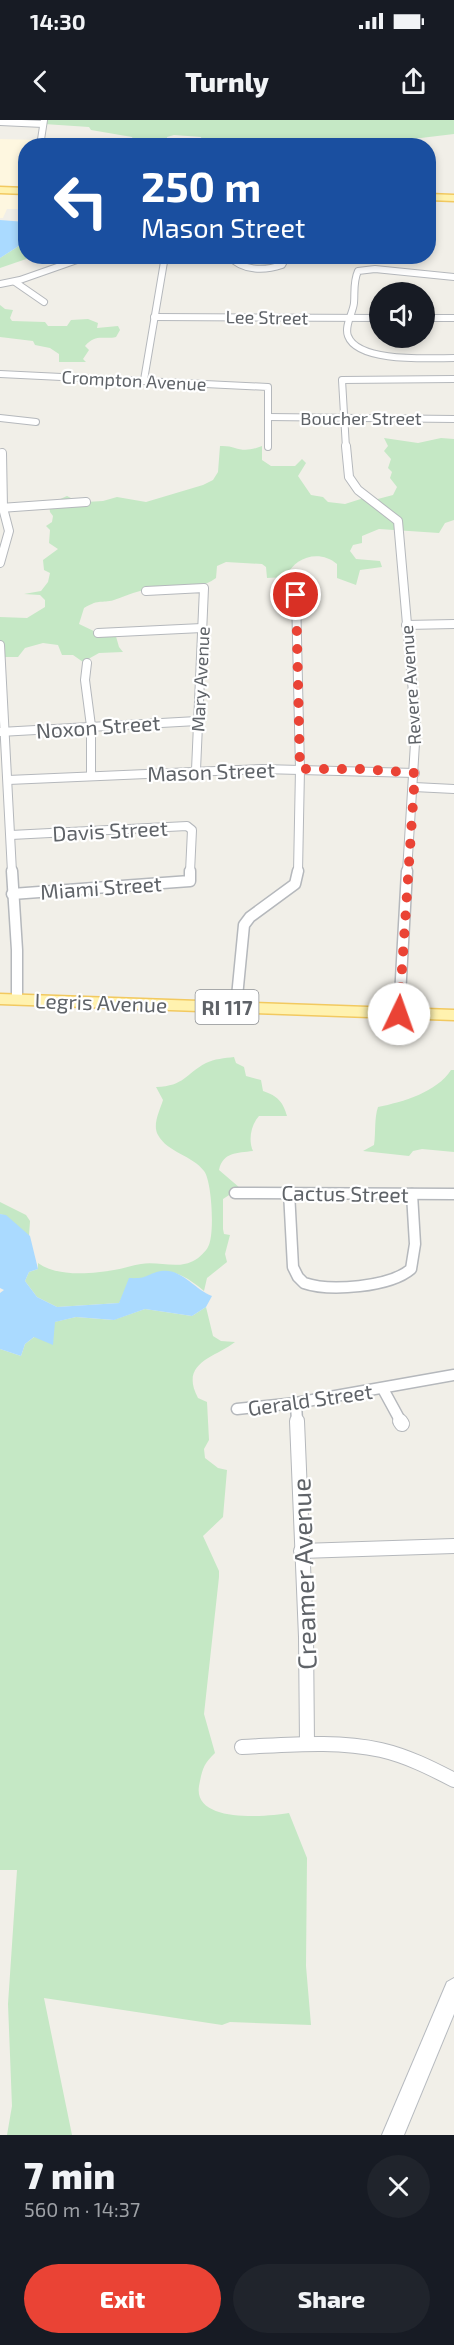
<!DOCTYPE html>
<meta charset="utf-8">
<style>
body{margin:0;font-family:"Exo 2",sans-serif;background:#20242c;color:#f1f3f6;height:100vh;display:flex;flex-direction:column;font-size:22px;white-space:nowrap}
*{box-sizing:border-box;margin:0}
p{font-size:20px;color:#9ea1a6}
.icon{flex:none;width:33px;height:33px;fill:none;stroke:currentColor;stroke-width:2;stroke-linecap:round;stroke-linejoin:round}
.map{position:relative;height:2015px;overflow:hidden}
.panel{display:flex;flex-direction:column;background:#171b24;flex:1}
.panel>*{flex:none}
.top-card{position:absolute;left:18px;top:18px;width:418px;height:126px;border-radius:24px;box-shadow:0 3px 9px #0003;background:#1a4fa0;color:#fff;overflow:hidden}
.buttons{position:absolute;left:369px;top:162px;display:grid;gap:12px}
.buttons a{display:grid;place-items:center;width:66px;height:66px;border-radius:50%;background:#171b24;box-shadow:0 3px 9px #0003;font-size:30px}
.pin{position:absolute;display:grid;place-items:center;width:51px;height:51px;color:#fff;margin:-26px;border:3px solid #fff;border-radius:50%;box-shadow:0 2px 6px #0007}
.me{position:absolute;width:66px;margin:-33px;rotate:3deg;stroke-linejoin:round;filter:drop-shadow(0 0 4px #0008)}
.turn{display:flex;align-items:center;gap:21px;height:126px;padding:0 24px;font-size:27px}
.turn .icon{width:78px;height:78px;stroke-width:2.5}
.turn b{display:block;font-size:42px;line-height:51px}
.round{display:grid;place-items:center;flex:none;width:63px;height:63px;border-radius:32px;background:#20242c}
.head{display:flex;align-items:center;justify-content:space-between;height:102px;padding:0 24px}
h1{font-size:36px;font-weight:800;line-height:45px}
.action{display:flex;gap:12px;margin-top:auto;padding:12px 24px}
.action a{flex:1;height:69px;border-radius:36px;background:#ea4335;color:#fff;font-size:24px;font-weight:800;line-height:69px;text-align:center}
.action a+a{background:#20242c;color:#f1f3f6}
.status{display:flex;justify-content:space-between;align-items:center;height:42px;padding:0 30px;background:#171b24;direction:ltr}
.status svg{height:16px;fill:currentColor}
header{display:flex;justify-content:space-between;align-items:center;height:78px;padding:0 24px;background:#171b24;font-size:27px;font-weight:800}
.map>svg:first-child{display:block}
.commercial{fill:#fef7e0}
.green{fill:#c5e8c5}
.water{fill:#aadaff}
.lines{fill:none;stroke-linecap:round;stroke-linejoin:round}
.minor-far3-casing{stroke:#b5b8bc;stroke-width:8}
.minor-far2-casing{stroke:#b5b8bc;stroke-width:10}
.minor-far1-casing{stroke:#b5b8bc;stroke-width:13}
.minor-casing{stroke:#b5b8bc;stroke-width:16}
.secondary-casing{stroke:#b6babf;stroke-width:2}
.primary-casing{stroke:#f2c960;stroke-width:3}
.minor-far3{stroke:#fff;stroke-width:6}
.minor-far2{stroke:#fff;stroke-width:8}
.minor-far1{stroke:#fff;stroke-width:10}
.minor{stroke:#fff;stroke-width:14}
.secondary{fill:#fff;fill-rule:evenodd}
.primary{fill:#fff2af;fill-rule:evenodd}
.route{stroke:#ea4335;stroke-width:10;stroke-dasharray:0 18}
.labels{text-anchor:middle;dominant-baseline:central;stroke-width:4.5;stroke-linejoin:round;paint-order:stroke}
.far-street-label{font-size:18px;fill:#5f6368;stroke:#fff}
.shield{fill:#fff;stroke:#8f9295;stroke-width:1.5}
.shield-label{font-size:20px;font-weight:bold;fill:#5f6368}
.street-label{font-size:21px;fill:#5f6368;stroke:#fff}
.near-street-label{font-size:26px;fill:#5f6368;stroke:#fff}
</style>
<div class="status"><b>14:30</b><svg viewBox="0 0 49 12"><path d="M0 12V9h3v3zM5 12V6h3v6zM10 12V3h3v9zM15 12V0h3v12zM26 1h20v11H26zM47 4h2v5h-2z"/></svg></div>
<header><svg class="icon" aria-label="back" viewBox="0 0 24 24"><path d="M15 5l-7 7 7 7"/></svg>Turnly<svg class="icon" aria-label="share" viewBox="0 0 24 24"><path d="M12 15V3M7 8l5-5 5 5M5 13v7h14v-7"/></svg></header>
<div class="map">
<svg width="454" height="2015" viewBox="0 0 454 2015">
<rect width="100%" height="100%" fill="#f1efe8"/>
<path class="commercial" d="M0,19L40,20V25L26,26L25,89H7L3,98H0Z"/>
<g class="green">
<path d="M44,0H454V14L404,20L365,18L356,26L327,25L305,21L290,25L280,23L261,25L238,22L232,25L219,24L203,25L201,17L174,15L167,17V23L170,25L132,26L135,23L132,17L91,10L89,7L44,4Z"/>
<path d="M25,122L26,136L32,137L0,148V138Z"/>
<path d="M0,185L5,189L13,190L10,198L12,201L45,202L48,206H67L71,200L88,199L98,203L97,208L118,206L120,210L116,217C103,220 96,213 85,226L89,230L83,239L86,242H59V234L50,228L35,225L33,221L0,217Z"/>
<path d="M384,318L418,323L441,318L454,319V400L445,403L439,413L379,409L362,416V423L353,425L350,431L356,439L380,441L382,447L360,450L356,465L337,458V444C320,429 293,437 287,457L267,458L266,447L262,444L226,442L217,446L216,458C192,475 167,466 140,471C131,473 121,478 114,480C100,484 101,478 84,488L79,504L98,513H115L119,527L123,532L99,533L83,542L73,535H62L58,525L43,523L25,528L18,537H0V497L27,498L45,487V480L40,475L24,474L41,471L48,462L50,453L44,450L43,440L58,429L49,423L50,410L46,406L52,402L53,396L50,392L49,384L67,376L77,381L86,382L103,381L117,377L146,382L203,365L213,360L218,352L220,326C238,325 239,335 262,326V340L271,346H295L302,339L306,343L298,356L311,375L323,377L328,382L345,384L367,377L374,380L393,375L397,367L390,358L392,352L388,348L391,339L384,331L388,326Z"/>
<path d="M234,937L236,943L244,947L246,956L261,960L263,971C278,976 283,982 287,996H259C251,1005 248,1020 253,1031C237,1033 223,1032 219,1050L240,1068L223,1079V1109L224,1114L230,1115L225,1134L227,1142L207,1158L204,1171C165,1138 152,1152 119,1183L57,1187L37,1177L25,1161L29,1152L38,1149V1143C57,1157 92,1154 114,1150C123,1149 132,1145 141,1144C159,1141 179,1150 195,1140C199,1138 206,1131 208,1127C215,1116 212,1061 204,1051C192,1035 168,1033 158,1015C152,1005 160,990 163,980L156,967C185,966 185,954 206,943C214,939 225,938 234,937Z"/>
<path d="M451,950H454V1032L422,1029L413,1031L409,1036L363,1031L374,1025C376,1012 374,999 378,987C403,982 437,972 451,950Z"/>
<path d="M0,1082L26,1095L30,1101L29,1116L6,1096L0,1094Z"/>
<path d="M206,1187L213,1216L221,1221L235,1222C215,1238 179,1242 198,1278L207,1282L209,1320L204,1329L205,1338L218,1348L227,1350L223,1397L203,1416L219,1451V1457L204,1594L215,1633C203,1644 202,1651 199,1666C193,1703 266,1697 289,1693L307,1738L306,1846L311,1905L230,1902L222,1905L44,1878L72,2015H7L12,1986L8,1884L17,1750H0V1229L21,1236L25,1224L54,1202L76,1197L113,1200L145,1189L192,1196Z"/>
</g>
<g class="water">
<path d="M0,100L26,102L25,122L0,138Z"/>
<path d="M0,1094L6,1095L30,1116L38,1149L29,1152L25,1161L37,1177L57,1187L119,1183L129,1158C149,1159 146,1154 161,1151C182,1148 195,1170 212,1176L206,1187L192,1196L145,1189L114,1200L76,1197L55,1202L53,1225L34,1217L25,1224L21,1236L0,1229V1173L4,1170L0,1168Z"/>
</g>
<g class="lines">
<g class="minor-far3-casing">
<g id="minor-far3">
<path d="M0,2L43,4"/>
<path d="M40,26L44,0"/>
<path d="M229,136C242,151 264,151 282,145L287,136"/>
<path d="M454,157L375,149L358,151C353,162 355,172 354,183C353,193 344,206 348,216C358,243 430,238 454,238"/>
<path d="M15,162L44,182"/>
<path d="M0,164L20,160L77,140"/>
<path d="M154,197L380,198"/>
<path d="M424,198H454"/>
<path d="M0,254L268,267V327"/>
<path d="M144,260L165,136"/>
<path d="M268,297L454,299"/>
<path d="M0,298L36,302"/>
<path d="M346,328L342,260L454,259"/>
</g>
</g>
<g class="minor-far2-casing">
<g id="minor-far2">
<path d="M346,326L349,357L358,370L398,401L416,607L407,752"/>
<path d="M0,388L86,382"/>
<path d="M0,443L9,411L3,388L2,333"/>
<path d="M146,471L204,468L196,650"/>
<path d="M406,505L454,504"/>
<path d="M98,513L202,508"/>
<path d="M0,525L12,752"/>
<path d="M87,543L85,560L91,606V656"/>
<path d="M0,612L197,601"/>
<path d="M8,660L262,649L415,653"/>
<path d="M414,667L454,669"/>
<path d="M11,715L187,706L192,710L190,752"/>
<path d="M298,752L300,649L296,475L307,466"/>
</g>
</g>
<g class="minor-far1-casing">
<g id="minor-far1">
<path d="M12,751L17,830V879"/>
<path d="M12,774L190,761V751"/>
<path d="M236,887L244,805L250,797L295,764L298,751"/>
<path d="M399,894L407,751"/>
<path d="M289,1072L293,1147L298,1157L304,1163C330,1172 390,1167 411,1149L415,1124L412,1074"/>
<path d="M235,1073L454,1074"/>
<path d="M383,1269L401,1302"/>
<path d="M296,1283L297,1302"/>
<path d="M237,1289L296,1283L454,1255"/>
</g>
</g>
<g class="minor-casing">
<g id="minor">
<path d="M297,1301L306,1517L307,1624"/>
<path d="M400,1301L402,1304"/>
<path d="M301,1431L454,1426"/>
<path d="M242,1627C288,1625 336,1620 381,1630C407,1636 431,1648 454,1660"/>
</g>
</g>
<g class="secondary-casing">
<path id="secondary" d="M454,1858V1894L404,2015H382L447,1862Z"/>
</g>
<g class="primary-casing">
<g id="primary">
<path d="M0,67L26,68V74L0,73Z"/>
<path d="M429,74L454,75V81L429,80Z"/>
<path d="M0,874L454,890V900L0,884Z"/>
</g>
</g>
<use href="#minor-far3" class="minor-far3"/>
<use href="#minor-far2" class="minor-far2"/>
<use href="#minor-far1" class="minor-far1"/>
<use href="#minor" class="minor"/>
<use href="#secondary" class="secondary"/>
<use href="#primary" class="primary"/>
</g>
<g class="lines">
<path class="route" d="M296,475L300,649H363L415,653L399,894"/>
</g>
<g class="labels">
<g class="far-street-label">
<text transform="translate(267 197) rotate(1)">Lee Street</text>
<text transform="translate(134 260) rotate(3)">Crompton Avenue</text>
<text x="361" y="298">Boucher Street</text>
<text transform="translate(200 559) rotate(-87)">Mary Avenue</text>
<text transform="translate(410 565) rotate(-94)">Revere Avenue</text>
</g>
<rect class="shield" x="195.5" y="870" width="63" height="34" rx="4.5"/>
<g class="shield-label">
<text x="227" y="887">RI 117</text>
</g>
<g class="street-label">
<text transform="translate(98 606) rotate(-4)">Noxon Street</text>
<text transform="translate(211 651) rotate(-2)">Mason Street</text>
<text transform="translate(110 710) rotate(-3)">Davis Street</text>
<text transform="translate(101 767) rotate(-4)">Miami Street</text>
<text transform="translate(101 882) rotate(2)">Legris Avenue</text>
<text transform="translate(345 1073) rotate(1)">Cactus Street</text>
<text transform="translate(310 1279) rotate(-8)">Gerald Street</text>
</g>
<g class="near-street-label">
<text transform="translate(303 1454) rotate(-92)">Creamer Avenue</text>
</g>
</g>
</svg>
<div class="buttons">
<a><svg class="icon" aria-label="sound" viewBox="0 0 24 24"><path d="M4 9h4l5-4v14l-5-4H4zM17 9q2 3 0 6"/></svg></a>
</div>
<div class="pin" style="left:296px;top:475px;background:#d93025"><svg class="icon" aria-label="arrive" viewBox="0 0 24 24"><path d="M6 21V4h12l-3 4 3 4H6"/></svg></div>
<svg class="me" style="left:399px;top:894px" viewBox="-20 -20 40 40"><circle r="19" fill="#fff"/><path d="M0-13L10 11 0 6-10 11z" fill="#ea4335"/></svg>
<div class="top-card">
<div class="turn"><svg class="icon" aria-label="left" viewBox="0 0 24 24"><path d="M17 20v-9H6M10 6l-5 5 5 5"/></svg><div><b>250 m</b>Mason Street</div></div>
</div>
</div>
<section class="panel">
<div class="head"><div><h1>7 min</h1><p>560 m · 14:37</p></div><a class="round"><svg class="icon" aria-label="close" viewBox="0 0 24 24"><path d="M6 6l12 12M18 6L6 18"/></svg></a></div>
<div class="action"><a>Exit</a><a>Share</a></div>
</section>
